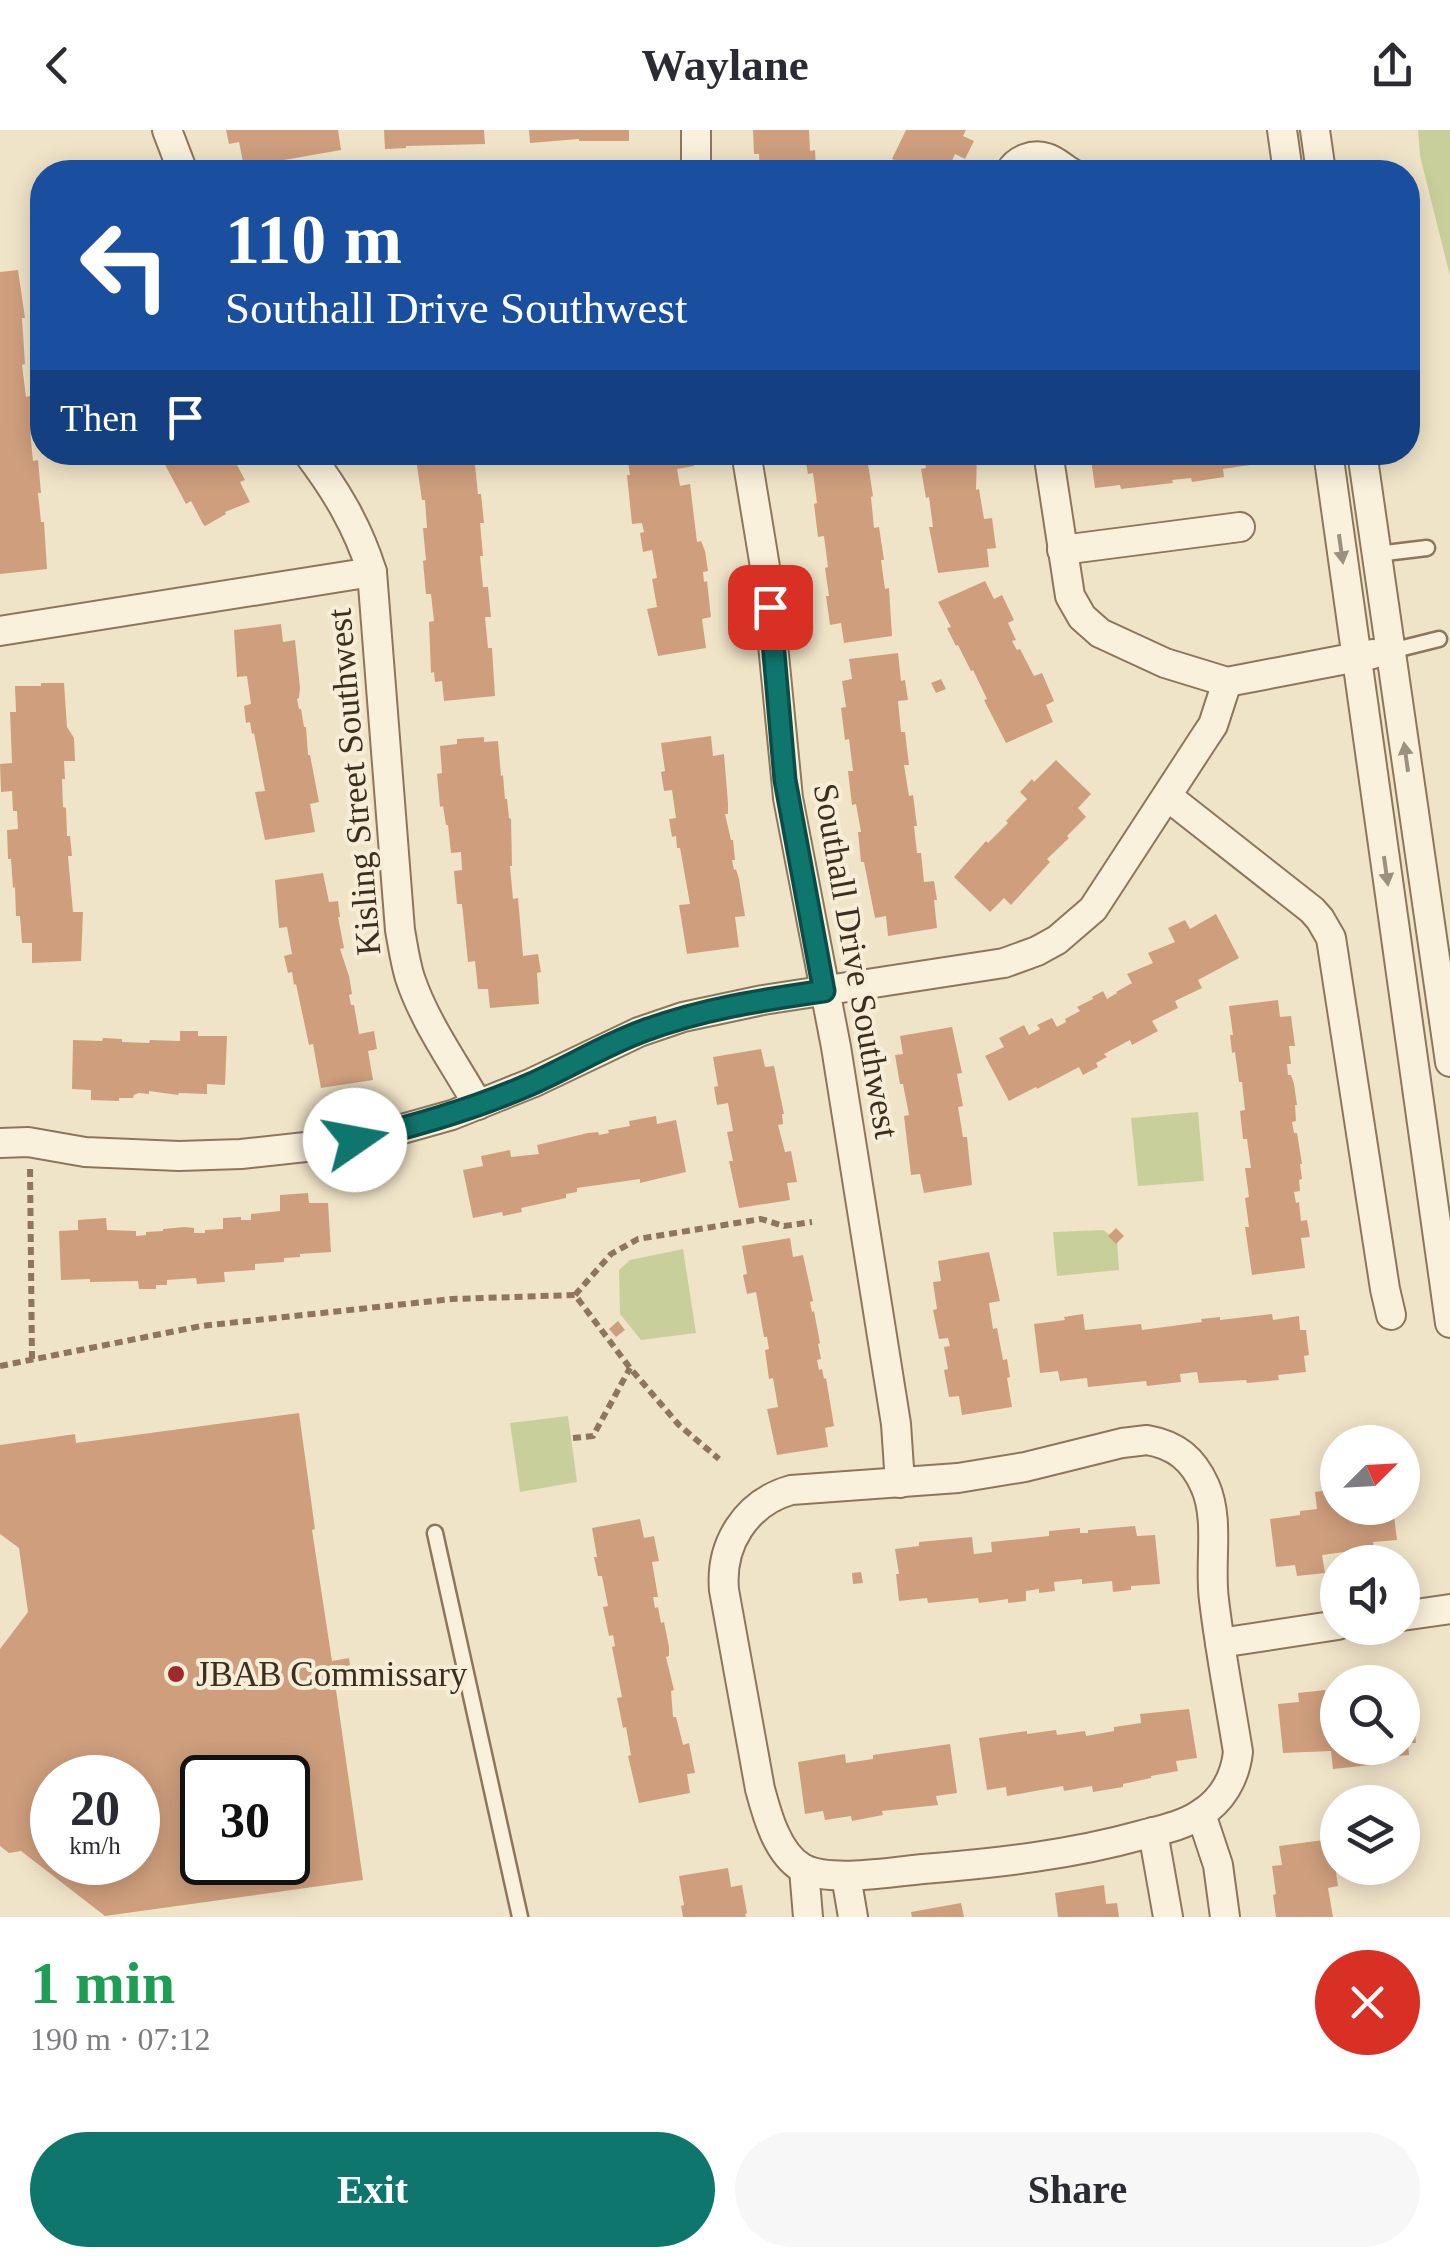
<!DOCTYPE html>
<meta charset="utf-8">
<style>
body{margin:0;font-family:"Times New Roman",serif;background:#f7f7f7;color:#2b2b33;height:100vh;display:flex;flex-direction:column;font-size:38px;white-space:nowrap}
*{box-sizing:border-box;margin:0}
p{font-size:32px;color:#7c7c81}
.icon{flex:none;width:55px;height:55px;fill:none;stroke:currentColor;stroke-width:2;stroke-linecap:round;stroke-linejoin:round}
.map{position:relative;height:1787px;overflow:hidden}
.details{display:flex;flex-direction:column;background:#fff;flex:1}
.details>*{flex:none}
.top-card{position:absolute;left:30px;top:30px;width:1390px;height:305px;border-radius:40px;box-shadow:0 5px 25px #0003;background:#1a4fa0;color:#fff;overflow:hidden}
.needle{width:65px;rotate:66deg}
.controls{position:absolute;left:1320px;top:1295px;display:grid;gap:20px}
.controls a{display:grid;place-items:center;width:100px;height:100px;border-radius:50%;background:#fff;box-shadow:0 5px 25px #0003;font-size:50px}
.speed{position:absolute;left:30px;top:1625px;display:flex;gap:20px;font-size:50px;font-weight:700;text-align:center}
.speed>*{display:grid;place-content:center;width:130px;height:130px;border-radius:50%;background:#fff;box-shadow:0 5px 25px #0003;line-height:1}
.speed small{font-size:25px;font-weight:400}
.speed .limit{border:5px solid #111;border-radius:15px;background:#fff;color:#111}
.pin{position:absolute;display:grid;place-items:center;width:85px;height:85px;color:#fff;margin:-42px;border-radius:20px;box-shadow:0 5px 15px #0006}
.me{position:absolute;width:110px;margin:-55px;rotate:78deg;stroke-linejoin:round;filter:drop-shadow(0 0 8px #0008)}
.turn{display:flex;align-items:center;gap:35px;height:210px;padding:0 30px;font-size:45px}
.turn .icon{width:130px;height:130px;stroke-width:2.5}
.turn b{display:block;font-size:70px;line-height:85px}
.then{display:flex;align-items:center;height:95px;padding:0 30px;background:#0003;gap:20px;font-size:38px}
.round{display:grid;place-items:center;flex:none;width:105px;height:105px;border-radius:52px;background:#f7f7f7}
.overview{display:flex;align-items:center;justify-content:space-between;height:170px;padding:0 30px}
h1{font-size:60px;font-weight:800;line-height:75px;color:#1e9e55}
.cta{display:flex;gap:20px;margin-top:auto;padding:20px 30px}
.cta a{flex:1;height:115px;border-radius:60px;background:#0f766e;color:#fff;font-size:40px;font-weight:800;line-height:115px;text-align:center}
.cta a+a{background:#f7f7f7;color:#2b2b33}
header{display:flex;justify-content:space-between;align-items:center;height:130px;padding:0 30px;background:#fff;font-size:45px;font-weight:800}
.map>svg:first-child{display:block}
.green{fill:#c9cf9b}
.building{fill:#cf9f7d;fill-rule:evenodd}
.lines{fill:none;stroke-linecap:round;stroke-linejoin:round}
.service-casing{stroke:#8d765c;stroke-width:19}
.minor-casing{stroke:#8d765c;stroke-width:32}
.path{stroke:#8d765c;stroke-width:6;stroke-dasharray:8 5;stroke-linecap:butt}
.service{stroke:#faf1dc;stroke-width:14}
.minor{stroke:#faf1dc;stroke-width:28}
.oneway{fill:#9c907e}
.route-casing{stroke:#0a4d48;stroke-width:25}
.route{stroke:#0f766e;stroke-width:18}
.poi-dot{fill:#9e2a2b;stroke:#f7eed8;stroke-width:4}
.labels{text-anchor:middle;dominant-baseline:central;stroke-width:8;stroke-linejoin:round;paint-order:stroke}
.street-label{font-size:35px;fill:#3d2e20;stroke:#f7eed8}
.poi-label{font-size:35px;fill:#3d2e20;stroke:#f7eed8;text-anchor:start}
</style>
<header><svg class="icon" aria-label="back" viewBox="0 0 24 24"><path d="M15 5l-7 7 7 7"/></svg>Waylane<svg class="icon" aria-label="share" viewBox="0 0 24 24"><path d="M12 15V3M7 8l5-5 5 5M5 13v7h14v-7"/></svg></header>
<div class="map">
<svg width="1450" height="1787" viewBox="0 0 1450 1787">
<rect width="100%" height="100%" fill="#f0e4c8"/>
<g class="green">
<path d="M1418,0H1450V146L1420,26Z"/>
<path d="M1198,982L1204,1051L1138,1056L1131,988Z"/>
<path d="M1103,1100L1117,1110L1119,1140L1057,1146L1053,1102Z"/>
<path d="M683,1119L696,1203L641,1210L620,1184L619,1140L630,1130Z"/>
<path d="M568,1286L577,1352L520,1362L510,1293Z"/>
</g>
<g class="building">
<path d="M226,0H338L341,20L244,37L239,12L229,14Z"/>
<path d="M384,0H484L485,14L406,16V18L385,19Z"/>
<path d="M529,0H629V11H579V9L530,13Z"/>
<path d="M753,0H809L810,21L815,20L816,42H760L759,24H754Z"/>
<path d="M906,0H966L963,6L974,11L965,29L955,24L947,42H892L897,31L892,29Z"/>
<path d="M18,140L25,188H22L25,234L22,235L26,267L30,266L33,300H30L33,331L38,330L41,363H38L41,392H44L47,439L0,444V142Z"/>
<path d="M167,322H230L245,350L240,352L250,372L225,382L226,384L205,396L203,394L191,371L186,374L162,329L169,326Z"/>
<path d="M415,322H478L479,335H475L478,364H481L484,393H480L483,426H480L483,457H488L491,487H485L488,518H492L495,566L444,571L442,551L435,552L434,542L431,543L429,492L434,491L431,464H426L423,431L426,430L423,398H427L425,370H422Z"/>
<path d="M629,322H691L694,336L677,339L680,356L690,354L697,412L701,411L705,421L708,441L703,442L704,452L707,451L711,487L702,489L706,518L658,526L647,479L657,477L652,449L657,448L652,420L643,422L640,403L644,402L642,393L632,394L627,345H630L627,325Z"/>
<path d="M804,322H862L864,334H868L873,366L871,367L874,398L879,397L884,430H881L885,459L889,458L892,506L844,513L841,493L830,495L826,466H829L825,438L828,437L824,406L818,407L814,374L817,373L813,343L808,344Z"/>
<path d="M921,322H977L976,360L979,359L984,389L992,388L996,418L987,419L989,437L938,443L929,397H933L929,367L926,368L921,339L926,338L924,327H922Z"/>
<path d="M1090,322H1249L1250,335L1223,339L1224,347L1192,352L1191,348L1172,350L1173,353L1121,359L1120,355L1095,358Z"/>
<path d="M985,451L994,469L1002,465L1014,490L1008,493L1016,510L1012,511L1017,520L1020,519L1034,546L1042,543L1054,571L1046,575L1053,592L1006,613L984,570L987,569L973,540L971,541L958,515L956,516L947,498L951,497L938,472Z"/>
<path d="M281,494L283,512L295,510L300,558L299,568L297,569L299,579H301L304,597H306L308,625H310L319,672L310,674L315,702L265,710L255,662L265,661L254,603L252,604L250,592L246,593L244,576L251,574L247,546L237,547L234,500Z"/>
<path d="M898,523L901,551L905,550L908,570L898,571L901,602H905L909,635H904L909,666L913,665L917,696H914L917,723H921L924,752L934,751L937,770H934L937,798L888,806L886,786L875,788L864,732H861L858,702H861L856,674L852,675L848,641H853L849,609L845,610L841,578L846,577L842,551L852,549L849,529Z"/>
<path d="M941,549L946,559L936,563L931,553Z"/>
<path d="M41,553H64L67,597L74,608L75,631H64L65,649H62L63,677L66,678L67,706H70L72,726H68L73,782H83L81,831L32,833V813H22L20,786H16L15,757L13,758L11,729H8L7,700L18,699L17,681H13L12,661L1,662L0,634L12,633L10,582H16L15,556H41Z"/>
<path d="M711,606L713,626L724,624L728,673V684H725L731,710H733L735,730H732L734,740L736,739L739,749L745,786L735,787L739,817L687,824L679,775L690,774L680,718H677L676,706L672,707L669,689L676,688L672,660L664,661L661,642L665,641L661,613Z"/>
<path d="M484,607V612L498,611L501,646L503,645L505,669H507L509,688L511,689L512,736H510L513,769L518,768L523,826L538,824L541,842L537,843L539,874L490,878L488,859H478L475,831L468,832L462,774H457L454,741L462,740L461,722L451,723L448,695H446L443,676L440,677L437,644L442,643L440,616L457,614V609Z"/>
<path d="M1056,630L1091,664L1078,678L1086,687L1067,706L1069,708L1047,729L1050,732L1011,775L1004,768L990,782L954,747L986,711L988,713L1008,693L1006,691L1027,669L1020,662L1032,649L1034,652Z"/>
<path d="M323,743L329,772L338,771L340,787H338L344,818L340,819L349,846L352,864L349,865L351,875H354L359,904L374,901L377,919L368,921L373,950L321,958L313,914L309,915L296,854L294,855L292,842L288,843L284,826L292,824L287,797L279,798L275,750Z"/>
<path d="M1216,784L1239,828L1198,850L1202,858L1175,871L1178,878L1152,891L1158,901L1132,915L1130,910L1104,924L1107,927L1096,933L1098,937L1083,945L1079,937L1037,959L1036,957L1009,971L985,926L1004,917L999,908L1024,895L1029,905L1040,899L1037,895L1052,888L1057,897L1066,892L1065,889L1080,881L1077,877L1093,869L1092,867L1103,861L1107,869L1117,863L1116,862L1132,853L1127,844L1153,833L1148,823L1175,812L1168,798L1185,790L1190,799Z"/>
<path d="M1278,870L1280,887L1291,886L1295,916H1289L1291,934H1287L1288,945H1291L1294,954L1297,975H1295L1296,991L1292,992L1294,1003H1297L1302,1034H1300L1302,1049L1299,1050L1300,1061L1294,1062L1296,1073L1299,1072L1301,1091L1307,1090L1310,1107L1301,1108L1305,1138L1252,1145L1245,1097H1249L1245,1068L1249,1067L1245,1038H1251L1247,1009H1243L1240,981L1245,980L1242,952H1239L1235,922L1232,923L1230,905H1233L1229,876Z"/>
<path d="M952,897L962,943L957,944L963,976L958,977L963,1007H967L972,1055L924,1063L920,1044L911,1045L904,986L909,985L903,954H900L895,925L903,924L900,906Z"/>
<path d="M180,901H198V906H227L225,955L207,954V964L179,963L178,965L149,961V964L139,963L134,965L133,968H119V971L91,970V960L72,959L73,910L102,911L103,908L122,909V912L149,913L150,910L180,911Z"/>
<path d="M761,919L765,937L774,936L784,984H782L783,994L778,995L785,1022L791,1021L797,1052L787,1053L790,1070L739,1078L729,1031H733L727,1002L733,1001L731,990L728,973L717,975L714,957L718,956L713,927Z"/>
<path d="M656,986L657,994L676,990L686,1042L640,1053V1049L577,1058V1062L566,1064V1068L521,1078L522,1082L503,1086L502,1082L473,1088L463,1040L483,1036L481,1026L510,1020L511,1027L539,1024L537,1015L588,1003L598,1002L599,1005L609,1003L608,1000L630,996L629,991Z"/>
<path d="M308,1063L309,1073H328L331,1122L300,1124V1127L284,1128V1132L255,1134V1140L224,1142L225,1152L197,1154L196,1148L167,1150V1155H156V1159H139L138,1151L90,1152V1149L61,1150L59,1101L78,1100V1090L106,1088L107,1100L136,1101V1106L146,1105V1102L163,1101V1099L185,1097L194,1098V1103H205V1100L223,1099V1088L241,1087V1090H251V1084L280,1081V1065Z"/>
<path d="M1116,1098L1124,1106L1116,1114L1108,1106Z"/>
<path d="M790,1108L793,1127L803,1125L813,1171L810,1172L812,1182L814,1181L820,1213L818,1214L821,1229L817,1230L819,1240L822,1239L824,1249L826,1248L834,1296L825,1298L828,1317L777,1325L767,1279L778,1277L773,1248L769,1249L765,1220L769,1219L767,1207H764L756,1162L747,1164L743,1145L747,1144L742,1116Z"/>
<path d="M989,1122L1000,1171L989,1173L993,1199L997,1198L1003,1230L1007,1229L1010,1247L1007,1248L1012,1277L962,1285L959,1266L949,1267L944,1240L948,1239L944,1217L950,1216L948,1208L939,1209L933,1180L937,1179L933,1152L941,1151L938,1131Z"/>
<path d="M1083,1184L1085,1200L1141,1194L1142,1200L1202,1192L1201,1189L1220,1187V1190L1272,1184L1273,1190L1299,1186L1300,1200H1306L1309,1225L1304,1226L1306,1242L1278,1245L1279,1250L1247,1253L1246,1250L1199,1253L1197,1242L1180,1244L1181,1252L1147,1256L1146,1251L1088,1257L1087,1248L1060,1251L1058,1241L1040,1243L1034,1194L1065,1190L1064,1187Z"/>
<path d="M618,1191L625,1200L616,1207L609,1199Z"/>
<path d="M299,1283L315,1399L312,1400L332,1531L349,1528L353,1557L336,1560L363,1750L105,1786L21,1721L9,1723L0,1716V1519L28,1482L19,1418L0,1404V1315L75,1304L76,1313ZM52,1648H138V1732H52ZM202,1648H288V1732H202Z"/>
<path d="M1338,1359V1378H1393L1397,1410L1373,1412L1374,1418L1322,1425L1325,1443L1297,1446L1295,1435L1276,1437L1270,1389L1300,1385V1381L1317,1379L1315,1362Z"/>
<path d="M640,1389L644,1408L654,1406L659,1431L652,1432L658,1467H653L655,1478L658,1477L661,1493L664,1492L669,1517V1526L666,1527L674,1560L671,1561L673,1587H676L683,1615L689,1613L695,1643L687,1644L690,1663L639,1673L628,1626L631,1625L626,1597L623,1598L617,1568L622,1567L612,1517L615,1516L613,1505L609,1506L603,1477L608,1476L602,1446H598L594,1427H597L592,1398Z"/>
<path d="M1135,1396L1137,1406L1155,1405L1160,1454L1131,1456V1460L1113,1462L1112,1451L1082,1454V1449L1054,1452L1055,1461L1039,1463V1459L1026,1461V1471L1008,1473V1469L979,1473L978,1468L928,1473L927,1468L899,1471L896,1444H899L895,1419L919,1416V1412L972,1407L974,1424L992,1422L991,1412L1049,1406V1401L1080,1398V1403H1088V1400Z"/>
<path d="M861,1442L863,1453L853,1454L852,1443Z"/>
<path d="M1325,1560L1327,1576L1338,1575V1618H1402V1574H1406L1407,1587L1413,1586L1416,1613H1408L1409,1625L1370,1629L1371,1635L1333,1639L1331,1621L1283,1623L1278,1574L1299,1572L1298,1563Z"/>
<path d="M1189,1579L1197,1628L1176,1631L1178,1641L1151,1646V1648L1123,1654V1657L1093,1662L1092,1656L1064,1661L1063,1656L1007,1666L1006,1657L987,1660L979,1608L1027,1601V1604L1056,1600L1057,1605L1085,1601L1086,1606L1114,1601V1597L1141,1593L1140,1584Z"/>
<path d="M950,1614L957,1663L936,1666L938,1675L882,1681L883,1685L852,1691L851,1686L825,1690L823,1681L805,1684L798,1632L845,1624L846,1633L873,1629V1625Z"/>
<path d="M1331,1709L1338,1756L1328,1758L1333,1787H1276L1273,1765L1276,1764L1272,1736L1282,1735L1279,1716Z"/>
<path d="M728,1738L731,1757L742,1755L747,1783L745,1784L746,1787H683L681,1776L684,1775L679,1746Z"/>
<path d="M1104,1755L1106,1774L1117,1773L1119,1787H1058L1055,1763Z"/>
<path d="M961,1773L964,1787H912L911,1782Z"/>
</g>
<g class="lines">
<g class="service-casing">
<g id="service">
<path d="M1377,424L1427,418"/>
<path d="M1391,521L1439,509"/>
<path d="M435,1403L520,1787"/>
</g>
</g>
<g class="minor-casing">
<g id="minor">
<path d="M167,0L183,42"/>
<path d="M1282,0L1288,42"/>
<path d="M1315,0L1321,42"/>
<path d="M696,42V0"/>
<path d="M1010,42C1016,30 1033,23 1047,28C1055,30 1063,38 1070,42"/>
<path d="M307,322C336,360 358,397 372,442L400,800C403,816 405,832 410,848C425,893 455,934 478,975"/>
<path d="M746,322L766,443L788,668L836,917L896,1294L900,1353"/>
<path d="M1048,322L1070,466L1082,487L1100,503L1165,533L1227,552L1373,524"/>
<path d="M1328,322L1450,1193"/>
<path d="M1362,322L1450,932"/>
<path d="M1062,420L1240,397"/>
<path d="M0,501L372,442"/>
<path d="M1167,666L1312,780L1320,789L1331,808L1385,1159L1391,1185"/>
<path d="M0,1013L28,1012L85,1022L179,1026L241,1024L324,1015L395,1001L452,985L532,953L639,902L683,887L763,870L1004,833L1037,821L1057,810L1093,779L1205,607L1213,595L1227,552"/>
<path d="M1147,1310C1176,1315 1193,1329 1205,1356C1220,1390 1209,1433 1214,1470C1220,1521 1230,1572 1238,1622C1235,1648 1222,1671 1199,1685C1182,1696 1161,1700 1142,1705C1070,1725 997,1733 923,1739C892,1742 829,1753 802,1738C777,1723 767,1685 760,1659L724,1460C720,1414 746,1373 791,1360L958,1348L1025,1337L1122,1313Z"/>
<path d="M1402,1486L1450,1479"/>
<path d="M1220,1513L1338,1495"/>
<path d="M1201,1684L1218,1735L1225,1787"/>
<path d="M1153,1702L1168,1787"/>
<path d="M804,1739L808,1787"/>
<path d="M846,1746L853,1787"/>
</g>
</g>
<g class="path">
<path d="M30,1039L32,1229"/>
<path d="M575,1165L611,1124L638,1109L761,1089L784,1096L812,1092"/>
<path d="M0,1236L201,1196L452,1169L575,1165L630,1238L679,1295L719,1329"/>
<path d="M573,1308L593,1306L630,1238"/>
</g>
<use href="#service" class="service"/>
<use href="#minor" class="minor"/>
</g>
<defs><path id="oneway-solid" d="M-6-.8H1V-3.2L6.5 0L1 3.2V.8H-6Z" transform="scale(2.5)"/></defs>
<g class="oneway">
<use href="#oneway-solid" transform="translate(1341 419) rotate(82)"/>
<use href="#oneway-solid" transform="translate(1406 627) rotate(-98)"/>
<use href="#oneway-solid" transform="translate(1386 741) rotate(82)"/>
</g>
<g class="lines">
<g class="route-casing">
<path id="route" d="M355,1010C416,996 474,979 531,954C569,937 605,915 643,901C702,879 762,870 824,861L785,650L770,477"/>
</g>
<use href="#route" class="route"/>
</g>
<circle class="poi-dot" cx="176" cy="1544" r="10"/>
<g class="labels">
<g class="street-label">
<text transform="translate(354 652) rotate(-95)">Kisling Street Southwest</text>
<text transform="translate(856 831) rotate(80)">Southall Drive Southwest</text>
</g>
<g class="poi-label">
<text x="196" y="1544">JBAB Commissary</text>
</g>
</g>
</svg>
<div class="controls">
<a><svg class="needle" viewBox="-14 -14 28 28"><path d="M0-13l5 13h-10z" fill="#e53935"/><path d="M0 13l5-13h-10z" fill="#7c7c81"/></svg></a>
<a><svg class="icon" aria-label="sound" viewBox="0 0 24 24"><path d="M4 9h4l5-4v14l-5-4H4zM17 9q2 3 0 6"/></svg></a>
<a><svg class="icon" aria-label="search" viewBox="0 0 24 24"><circle cx="10" cy="10" r="6"/><path d="M15 15l6 6"/></svg></a>
<a><svg class="icon" aria-label="layers" viewBox="0 0 24 24"><path d="M12 4l9 5-9 5-9-5zM3 14l9 5 9-5"/></svg></a>
</div>
<div class="speed"><div>20<small>km/h</small></div><div class="limit">30</div></div>
<div class="pin" style="left:770px;top:477px;background:#d93025"><svg class="icon" aria-label="arrive" viewBox="0 0 24 24"><path d="M6 21V4h12l-3 4 3 4H6"/></svg></div>
<svg class="me" style="left:355px;top:1010px" viewBox="-20 -20 40 40"><circle r="19" fill="#fff"/><path d="M0-13L10 11 0 6-10 11z" fill="#0f766e"/></svg>
<div class="top-card">
<div class="turn"><svg class="icon" aria-label="left" viewBox="0 0 24 24"><path d="M17 20v-9H6M10 6l-5 5 5 5"/></svg><div><b>110 m</b>Southall Drive Southwest</div></div>
<div class="then">Then<svg class="icon" aria-label="arrive" viewBox="0 0 24 24"><path d="M6 21V4h12l-3 4 3 4H6"/></svg></div>
</div>
</div>
<section class="details">
<div class="overview"><div><h1>1 min</h1><p>190 m · 07:12</p></div><a class="round" style="background:#d93025;color:#fff"><svg class="icon" aria-label="close" viewBox="0 0 24 24"><path d="M6 6l12 12M18 6L6 18"/></svg></a></div>
<div class="cta"><a>Exit</a><a>Share</a></div>
</section>
